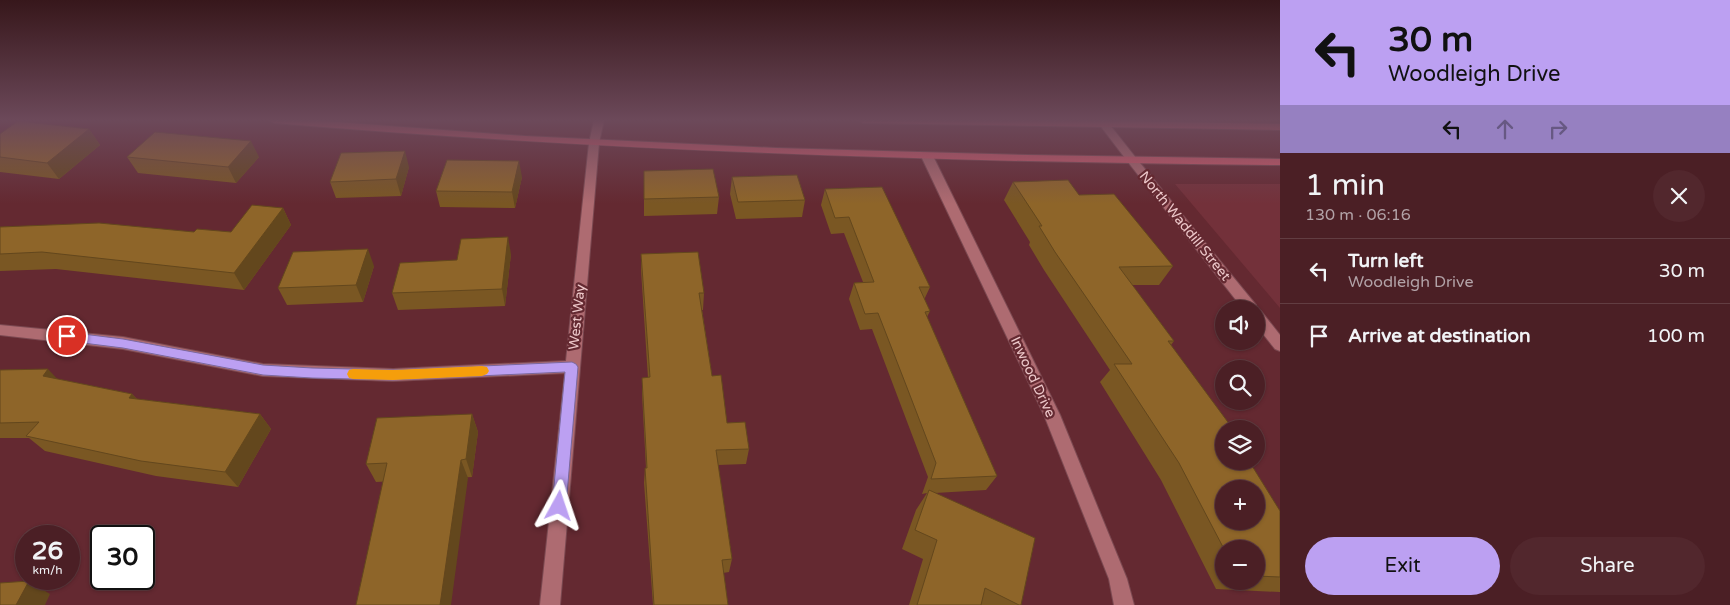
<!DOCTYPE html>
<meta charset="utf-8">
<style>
body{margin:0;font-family:"Varela Round",sans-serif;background:#52272d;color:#f1f3f6;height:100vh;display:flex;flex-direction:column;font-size:19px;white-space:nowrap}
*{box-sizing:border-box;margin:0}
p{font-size:16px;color:#b2a2a7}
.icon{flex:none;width:28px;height:28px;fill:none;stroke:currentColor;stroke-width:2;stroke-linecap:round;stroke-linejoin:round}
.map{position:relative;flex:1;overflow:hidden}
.details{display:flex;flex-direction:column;background:#4b1f25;width:450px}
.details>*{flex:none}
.top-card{background:#bca0f2;color:#111;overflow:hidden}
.tools{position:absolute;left:1215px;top:300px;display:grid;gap:10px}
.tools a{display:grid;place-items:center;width:50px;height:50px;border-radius:50%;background:#4b1f25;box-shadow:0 1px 4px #0004,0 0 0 1px #623d42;font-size:25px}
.speed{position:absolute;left:15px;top:525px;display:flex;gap:10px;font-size:25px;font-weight:700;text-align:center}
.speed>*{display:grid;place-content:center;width:65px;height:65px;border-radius:50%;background:#4b1f25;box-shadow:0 1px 4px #0004,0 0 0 1px #623d42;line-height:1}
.speed small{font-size:12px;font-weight:400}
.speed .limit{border:2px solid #111;border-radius:8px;background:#fff;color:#111}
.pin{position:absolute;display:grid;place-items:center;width:42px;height:42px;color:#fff;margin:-21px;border:2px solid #fff;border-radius:50%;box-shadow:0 1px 5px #0007}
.me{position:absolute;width:55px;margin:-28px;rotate:5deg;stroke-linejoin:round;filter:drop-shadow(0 0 4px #0008)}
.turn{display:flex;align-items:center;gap:18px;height:105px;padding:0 25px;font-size:22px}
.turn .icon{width:65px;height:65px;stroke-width:2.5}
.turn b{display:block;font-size:35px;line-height:42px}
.lanes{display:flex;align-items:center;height:48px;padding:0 25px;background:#0003;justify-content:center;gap:25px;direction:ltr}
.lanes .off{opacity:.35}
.round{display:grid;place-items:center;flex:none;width:52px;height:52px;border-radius:26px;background:#52272d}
.overview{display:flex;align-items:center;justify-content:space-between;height:85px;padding:0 25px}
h1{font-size:30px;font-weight:600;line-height:38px}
.cta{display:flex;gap:10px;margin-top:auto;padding:10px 25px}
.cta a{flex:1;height:58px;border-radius:30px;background:#bca0f2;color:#111;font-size:20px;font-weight:600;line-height:58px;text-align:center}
.cta a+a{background:#52272d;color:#f1f3f6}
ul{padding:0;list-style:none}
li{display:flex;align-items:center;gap:15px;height:65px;padding:0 25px;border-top:1px solid #623d42}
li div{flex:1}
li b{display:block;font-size:19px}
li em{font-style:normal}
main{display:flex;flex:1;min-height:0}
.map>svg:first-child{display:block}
.built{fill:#73313a}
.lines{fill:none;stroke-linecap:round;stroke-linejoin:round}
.minor-casing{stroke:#7b4951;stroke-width:2}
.tertiary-casing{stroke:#7b4951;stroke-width:2}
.trunk-casing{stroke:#7b4951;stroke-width:2}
.minor{fill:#ae6b71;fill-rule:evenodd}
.tertiary{fill:#ae6b71;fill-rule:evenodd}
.trunk{fill:#d45c6d;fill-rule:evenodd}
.wall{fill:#7a5723;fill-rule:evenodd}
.shaded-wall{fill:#63471d}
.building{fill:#8e6529;stroke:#63471d;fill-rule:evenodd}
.route{fill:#bca0f2;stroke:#7a689d}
.slow{fill:#f59e0b}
.labels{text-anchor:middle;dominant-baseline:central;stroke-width:4.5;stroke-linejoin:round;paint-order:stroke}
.street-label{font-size:14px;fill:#edc8ca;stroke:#642931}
</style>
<main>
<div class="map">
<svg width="1280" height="605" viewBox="0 0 1280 605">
<rect width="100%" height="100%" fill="#642931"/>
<path class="built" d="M1175,184H1280V308Z"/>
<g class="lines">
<g class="minor-casing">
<g id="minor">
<path d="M594,120H604L599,143L560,605H540L565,373L393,381L263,376L123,349L0,335V325L123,337L263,364L393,369L566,361L589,143Z"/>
<path d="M927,153L933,156L1060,415L1127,579L1134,605H1114L1109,579L1044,415L921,156Z"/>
<path d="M1132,157L1136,158L1256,305L1257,310L1261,311L1280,335V351L1275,349L1256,325V309H1243L1128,162L1126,160Z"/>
</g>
</g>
<g class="tertiary-casing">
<path id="tertiary" d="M1096,120H1106L1136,158L1138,160L1136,162H1128Z"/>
</g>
<g class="trunk-casing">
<g id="trunk">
<path d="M269,120H310L525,136L776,148L1028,155L1280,159V165C944,162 609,151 274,123Z"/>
<path d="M858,120H1037L1280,124V130L863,123Z"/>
</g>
</g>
<use href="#minor" class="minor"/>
<use href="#tertiary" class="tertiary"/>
<use href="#trunk" class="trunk"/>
</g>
<g class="wall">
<path d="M89,129L100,145L59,179L0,172V134Z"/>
<path d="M127,157H259L236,183L138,173Z"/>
<path d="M409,167L401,196L336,198L330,182Z"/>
<path d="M644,171L719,197L717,214L644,216Z"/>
<path d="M522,177L515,208L440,207L436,191Z"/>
<path d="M732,177L805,200L802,217L736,219L730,194Z"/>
<path d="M1013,182L1079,195L1173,266L1159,285H1132L1174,341L1171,345L1224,429L1280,511V592L1216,589L1161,480L1100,382L1110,370L1044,270L1029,245L1030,242L1004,200ZM1224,549H1256V581H1224Z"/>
<path d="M825,189L930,287L924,300L930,311L927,317L997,476L986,490L935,493L1021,605H909L923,559L902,549L916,510L927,493L922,494L928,477L872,329L860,330L849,299L854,283L863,282L844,233L831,234L821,205Z"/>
<path d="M283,208L291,225L244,290L56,269L0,271V227L194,232H231Z"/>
<path d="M511,254L505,306L398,310L392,293L457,260Z"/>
<path d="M641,254L704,293L703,310H702L712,376L727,423L749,449L746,464L718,465L732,559L729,572L723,573L728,605H653L644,483L645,468H646L642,394V378H648L641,270Z"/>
<path d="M374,266L363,302L287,305L278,288Z"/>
<path d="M0,370L57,379L132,394L137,399L260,414L271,429L238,487L156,476L45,451L29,438H0Z"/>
<path d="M472,414L478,432L472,477L376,482L366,464Z"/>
</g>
<g class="shaded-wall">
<path d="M89,129L100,145L59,179L47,163Z"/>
<path d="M251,141L259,157L236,183L228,167Z"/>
<path d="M405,151L409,167L401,196L396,179Z"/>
<path d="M519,161L522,177L515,208L512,192Z"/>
<path d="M283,208L291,225L244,290L234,273Z"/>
<path d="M508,237L511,254L505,306L502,289Z"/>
<path d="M368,249L374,266L363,302L356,285Z"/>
<path d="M48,369L64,386L43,376Z"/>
<path d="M132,394L147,410L129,398Z"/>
<path d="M260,414L271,429L238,487L225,472Z"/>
<path d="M472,414L478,432L472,477L466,459Z"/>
<path d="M461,460L468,478L451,605H440Z"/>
<path d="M29,581L50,594L45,605H16Z"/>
</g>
<g class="building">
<path d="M18,121L89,129L47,163L0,157V134Z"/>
<path d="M155,132L251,141L228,167L127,157Z"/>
<path d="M405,151L396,179L330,182L341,153Z"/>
<path d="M447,160L519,161L512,192L436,191Z"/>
<path d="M713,169L719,197L644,199V171Z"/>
<path d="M797,175L805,200L738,202L732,177Z"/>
<path d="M1068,180L1079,195L1114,194L1173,266L1119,267L1174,341H1168L1233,429H1224V461H1249L1280,511V577L1256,576V549H1224L1179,463L1114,364H1132L1055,252L1039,226H1042L1013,182ZM1224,489H1256V521H1224Z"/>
<path d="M882,187L930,287H919L930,311L925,312L997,476L931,479L936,463L906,385L878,313L865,314L854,283L874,282L849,217L835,218L825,189Z"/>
<path d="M252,205L283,208L234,273L42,252L0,254V227L99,223L194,232L197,229L231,232Z"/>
<path d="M508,237L502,289L392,293L400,263L457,260L461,239Z"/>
<path d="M368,249L356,285L278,288L293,252Z"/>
<path d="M698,252L704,293H699L712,376L721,375L727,423L745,422L749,449L716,450L732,559L722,560L728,605H654L645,468H647L642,378L650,377L641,254Z"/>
<path d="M48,369L43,376L132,394L129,398L260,414L225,472L141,461L26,436L39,422L0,423V370Z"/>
<path d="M472,414L466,459L461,460L440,605H356L387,463L366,464L377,418Z"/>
<path d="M929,490L1035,538L1021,605H1019L985,588L981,605H917L937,540L915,530Z"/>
<path d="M29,581L16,605H0V583Z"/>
</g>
<linearGradient id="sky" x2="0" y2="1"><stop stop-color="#37171b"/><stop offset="0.59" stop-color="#6c495a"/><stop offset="1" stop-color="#6c495a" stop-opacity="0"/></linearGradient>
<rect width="1280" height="204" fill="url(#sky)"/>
<path class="route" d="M67,332L123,339L263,365L312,368L393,370L572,362L576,364L578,367L566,506L564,511L559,513L554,511L552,506L565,372L393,380L312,378L263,375L123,348L67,341L61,336Z"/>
<path class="slow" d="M482,366L487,367L489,371L487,374L482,376L393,380L353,379L349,378L347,374L349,370L353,369L393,370Z"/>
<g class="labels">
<g class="street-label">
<text transform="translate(1185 226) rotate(51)">North Waddill Street</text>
<text transform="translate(577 317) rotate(-84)">West Way</text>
<text transform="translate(1033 377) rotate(65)">Inwood Drive</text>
</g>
</g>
</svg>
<div class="tools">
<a><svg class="icon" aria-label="sound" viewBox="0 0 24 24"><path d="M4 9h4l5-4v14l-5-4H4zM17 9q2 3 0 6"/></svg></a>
<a><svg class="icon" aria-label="search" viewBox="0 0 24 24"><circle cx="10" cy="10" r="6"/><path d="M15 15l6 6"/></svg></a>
<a><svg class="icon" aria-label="layers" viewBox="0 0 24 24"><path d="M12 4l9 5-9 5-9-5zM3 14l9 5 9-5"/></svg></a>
<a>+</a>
<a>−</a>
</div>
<div class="speed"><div>26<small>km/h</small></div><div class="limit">30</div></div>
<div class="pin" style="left:67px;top:336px;background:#d93025"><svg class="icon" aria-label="arrive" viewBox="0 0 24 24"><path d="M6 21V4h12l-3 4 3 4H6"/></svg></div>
<svg class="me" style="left:559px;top:506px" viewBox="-20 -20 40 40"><path d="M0-17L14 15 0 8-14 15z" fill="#bca0f2" stroke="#fff" stroke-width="4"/></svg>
</div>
<section class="details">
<div class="top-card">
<div class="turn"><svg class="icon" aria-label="left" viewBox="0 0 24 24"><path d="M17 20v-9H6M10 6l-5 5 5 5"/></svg><div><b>30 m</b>Woodleigh Drive</div></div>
<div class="lanes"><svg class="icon" aria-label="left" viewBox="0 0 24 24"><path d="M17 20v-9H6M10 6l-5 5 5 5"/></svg><svg class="icon off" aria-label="ahead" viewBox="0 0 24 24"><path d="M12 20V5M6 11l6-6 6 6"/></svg><svg class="icon off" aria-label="right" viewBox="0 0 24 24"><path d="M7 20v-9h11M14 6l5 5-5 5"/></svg></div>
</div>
<div class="overview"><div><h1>1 min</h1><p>130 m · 06:16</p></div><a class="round"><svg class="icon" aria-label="close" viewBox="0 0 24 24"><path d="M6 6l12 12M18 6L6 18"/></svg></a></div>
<ul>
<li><svg class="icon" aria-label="left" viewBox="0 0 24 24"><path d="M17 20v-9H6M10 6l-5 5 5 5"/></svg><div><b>Turn left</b><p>Woodleigh Drive</p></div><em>30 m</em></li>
<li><svg class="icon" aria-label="arrive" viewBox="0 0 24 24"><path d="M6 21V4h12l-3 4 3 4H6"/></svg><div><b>Arrive at destination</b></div><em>100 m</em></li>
</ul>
<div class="cta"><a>Exit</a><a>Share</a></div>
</section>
</main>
